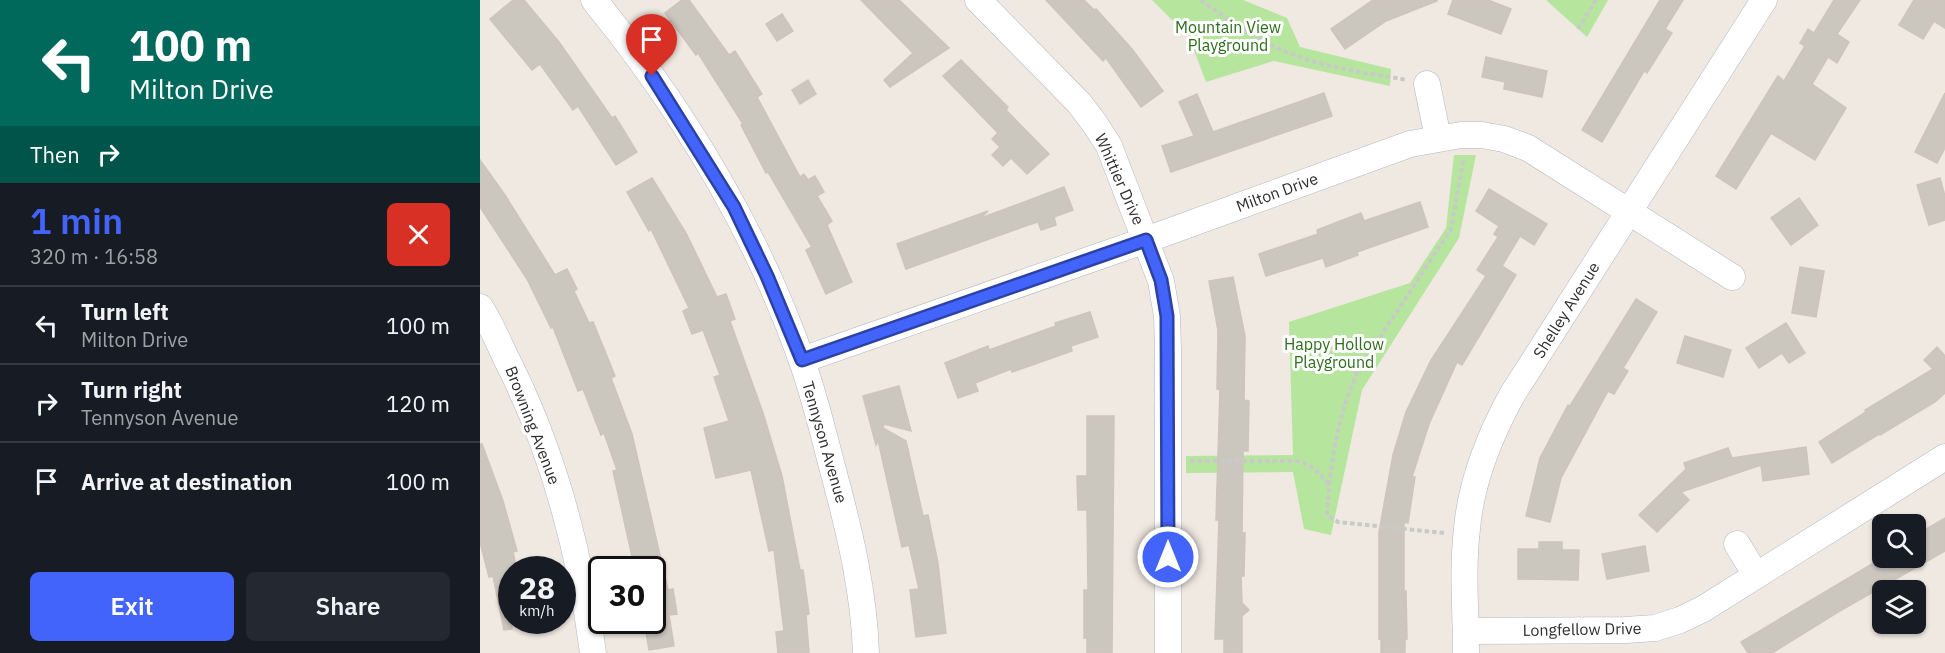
<!DOCTYPE html>
<meta charset="utf-8">
<style>
body{margin:0;font-family:"IBM Plex Sans",sans-serif;background:#242831;color:#f1f3f6;height:100vh;display:flex;flex-direction:column;font-size:22px;white-space:nowrap}
*{box-sizing:border-box;margin:0}
p{font-size:20px;color:#9ea1a6}
.icon{flex:none;width:33px;height:33px;fill:none;stroke:currentColor;stroke-width:2;stroke-linecap:round;stroke-linejoin:round}
.map{position:relative;flex:1;overflow:hidden}
.details{display:flex;flex-direction:column;background:#171b24;width:480px}
.details>*{flex:none}
.top-card{background:#00695c;color:#fff;overflow:hidden}
.tools{position:absolute;left:1392px;top:514px;display:grid;gap:12px}
.tools a{display:grid;place-items:center;width:54px;height:54px;border-radius:9px;background:#171b24;box-shadow:0 2px 4px #0004;font-size:30px}
.speed{position:absolute;left:18px;top:556px;display:flex;gap:12px;font-size:30px;font-weight:700;text-align:center}
.speed>*{display:grid;place-content:center;width:78px;height:78px;border-radius:50%;background:#171b24;box-shadow:0 2px 4px #0004;line-height:1}
.speed small{font-size:15px;font-weight:400}
.speed .limit{border:3px solid #111;border-radius:9px;background:#fff;color:#111}
.pin{position:absolute;display:grid;place-items:center;width:51px;height:51px;color:#fff;margin:-62px -26px;border-radius:50% 50% 50% 0;rotate:-45deg;box-shadow:0 0 6px #0007}
.pin .icon{rotate:45deg}
.me{position:absolute;width:66px;margin:-33px;rotate:0deg;stroke-linejoin:round;filter:drop-shadow(0 0 4px #0008)}
.turn{display:flex;align-items:center;gap:21px;height:126px;padding:0 30px;font-size:27px}
.turn .icon{width:78px;height:78px;stroke-width:2.5}
.turn b{display:block;font-size:42px;line-height:51px}
.then{display:flex;align-items:center;height:57px;padding:0 30px;background:#0003;gap:12px;font-size:22px}
.round{display:grid;place-items:center;flex:none;width:63px;height:63px;border-radius:9px;background:#242831}
.summary{display:flex;align-items:center;justify-content:space-between;height:102px;padding:0 30px}
h1{font-size:36px;font-weight:600;line-height:45px;color:#4264fb}
.cta{display:flex;gap:12px;margin-top:auto;padding:12px 30px}
.cta a{flex:1;height:69px;border-radius:9px;background:#4264fb;color:#fff;font-size:24px;font-weight:600;line-height:69px;text-align:center}
.cta a+a{background:#242831;color:#f1f3f6}
ul{padding:0;list-style:none}
li{display:flex;align-items:center;gap:18px;height:78px;padding:0 30px;border-top:2px solid #363941}
li div{flex:1}
li b{display:block;font-size:22px}
li em{font-style:normal}
main{display:flex;flex:1;min-height:0}
.map>svg:first-child{display:block}
.green{fill:#b6e59e}
.building{fill:#cbc7bf;stroke:#cbc5ba;stroke-width:1.5}
.lines{fill:none;stroke-linecap:round;stroke-linejoin:round}
.minor-casing{stroke:#b4b7c1;stroke-width:27}
.path{stroke:#c9c9c9;stroke-width:4;stroke-dasharray:4.5 3;stroke-linecap:butt}
.minor{stroke:#fff;stroke-width:26}
.route-casing{stroke:#2b41a3;stroke-width:15}
.route{stroke:#4264fb;stroke-width:10}
.labels{text-anchor:middle;dominant-baseline:central;stroke-width:6;stroke-linejoin:round;paint-order:stroke}
.park-label{font-size:16px;fill:#2c6e1b;stroke:#fff}
.street-label{font-size:16px;fill:#2e2e2e;stroke:#fff}
</style>
<main>
<section class="details">
<div class="top-card">
<div class="turn"><svg class="icon" aria-label="left" viewBox="0 0 24 24"><path d="M17 20v-9H6M10 6l-5 5 5 5"/></svg><div><b>100 m</b>Milton Drive</div></div>
<div class="then">Then<svg class="icon" aria-label="right" viewBox="0 0 24 24"><path d="M7 20v-9h11M14 6l5 5-5 5"/></svg></div>
</div>
<div class="summary"><div><h1>1 min</h1><p>320 m · 16:58</p></div><a class="round" style="background:#d93025;color:#fff"><svg class="icon" aria-label="close" viewBox="0 0 24 24"><path d="M6 6l12 12M18 6L6 18"/></svg></a></div>
<ul>
<li><svg class="icon" aria-label="left" viewBox="0 0 24 24"><path d="M17 20v-9H6M10 6l-5 5 5 5"/></svg><div><b>Turn left</b><p>Milton Drive</p></div><em>100 m</em></li>
<li><svg class="icon" aria-label="right" viewBox="0 0 24 24"><path d="M7 20v-9h11M14 6l5 5-5 5"/></svg><div><b>Turn right</b><p>Tennyson Avenue</p></div><em>120 m</em></li>
<li><svg class="icon" aria-label="arrive" viewBox="0 0 24 24"><path d="M6 21V4h12l-3 4 3 4H6"/></svg><div><b>Arrive at destination</b></div><em>100 m</em></li>
</ul>
<div class="cta"><a>Exit</a><a>Share</a></div>
</section>
<div class="map">
<svg width="1465" height="653" viewBox="0 0 1465 653">
<rect width="100%" height="100%" fill="#efe9e1"/>
<g class="green">
<path d="M672,0H763L807,18L820,47L911,69L910,86L794,61L726,82L709,37Z"/>
<path d="M1066,0H1128L1107,37Z"/>
<path d="M974,155H996L979,238L882,390L851,535L824,529L813,472L706,473V456L813,455L809,322L930,283L966,228Z"/>
</g>
<g class="building">
<path d="M33,0H44L79,42L132,118L135,116L157,152L136,165L98,106L93,110L60,64L52,70L10,19Z"/>
<path d="M202,0H209L249,55L255,51L282,94L277,97L320,177L324,174L328,180L335,176L344,192L337,196L352,221L347,225L372,282L346,294L326,250L332,247L288,172L286,173L261,125L263,124L218,53L216,55L185,13Z"/>
<path d="M381,0H419L469,48L410,87L404,80L433,53Z"/>
<path d="M566,0H604L614,10L616,9L652,49L683,91L661,107L626,58L623,61Z"/>
<path d="M893,0H957V1L906,21L865,49L851,29Z"/>
<path d="M973,0H1008L1031,9L1021,34L968,14Z"/>
<path d="M1180,0H1203L1185,29L1192,33L1167,73L1164,71L1122,142L1102,130Z"/>
<path d="M1354,0H1380L1357,34L1369,42L1357,63L1348,57L1332,84L1366,108L1335,160L1291,133L1256,189L1236,176L1298,76L1304,81L1325,46L1320,43L1328,29L1334,33Z"/>
<path d="M1434,0H1465V28L1454,21L1443,39L1419,25Z"/>
<path d="M302,14L313,31L297,41L286,24Z"/>
<path d="M1006,57L1067,71L1062,97L1024,89L1025,82L1002,77Z"/>
<path d="M481,60L528,107L526,110L569,154L547,174L531,158L523,166L512,155L520,147L512,139L518,133L463,76Z"/>
<path d="M328,80L336,94L320,104L312,90Z"/>
<path d="M844,93L852,116L691,172L682,146L714,136L699,102L717,94L733,132Z"/>
<path d="M1465,93V148L1457,163L1435,152Z"/>
<path d="M0,160L25,195L75,275L87,269L97,289L94,291L109,323L113,322L135,376L131,378L152,434L188,590L193,589L197,614L189,615L194,646L169,650L164,621H172V570H155L133,471L137,470L124,433L121,435L103,389L98,391L73,327L71,328L47,279L0,207Z"/>
<path d="M172,178L206,233L237,297L246,294L255,319L250,321L283,413L302,476L320,570H323L329,614L326,615L329,653H298L296,632L304,631L294,550L289,551L271,470L236,478L224,428L249,421L234,377L240,375L223,330L212,334L203,311L209,308L171,229L169,231L147,192Z"/>
<path d="M1460,178L1465,196V220L1449,225L1437,185Z"/>
<path d="M584,187L593,210L574,217L576,225L561,230L558,222L548,225L426,269L417,244L508,211L501,218Z"/>
<path d="M1009,189L1067,224L1054,245L1040,236L1022,266L1036,275L982,365L977,362L949,424L932,477H935L928,523L924,522V592L926,591L927,639H925V653H901V639H899V532L913,455L926,412L951,360L1006,276L997,270L1018,237L1014,234L1019,226L996,211Z"/>
<path d="M1319,198L1338,225L1311,245L1291,218Z"/>
<path d="M940,202L948,227L877,252L878,255L846,267L843,258L786,276L779,254L838,234L837,230L881,213L884,221Z"/>
<path d="M1320,267L1344,271L1336,317L1312,313Z"/>
<path d="M753,277L765,336L764,400L769,401L768,451H763L762,533H765L764,576H761L762,603L769,610L762,616V653H744V639H735L739,520H736L740,390L737,389L738,330L729,281Z"/>
<path d="M1156,299L1177,312L1143,368L1148,371L1134,394L1128,391L1081,478L1070,522L1046,516L1060,458L1088,405L1090,406Z"/>
<path d="M610,312L618,337L591,346L592,351L532,372L531,369L495,383L498,391L478,398L465,363L508,346L509,350L576,326L575,323Z"/>
<path d="M1306,323L1325,353L1309,363L1302,353L1279,368L1266,348Z"/>
<path d="M1205,336L1251,350L1243,377L1197,363Z"/>
<path d="M1457,347L1465,356V393L1455,402L1400,435L1399,434L1352,463L1339,442L1386,412L1385,410L1453,369L1444,360Z"/>
<path d="M419,386L431,431L404,424L403,428L426,441L443,516L448,515L458,563L466,633L436,637L430,590L439,589L429,545L422,547L398,440L396,445L383,396Z"/>
<path d="M607,416H634L632,653H607V638H604V590H608L607,510H598L597,476H607Z"/>
<path d="M0,444H2L23,501L37,551L33,552L37,570H32V629L24,630L13,576L9,577L0,542Z"/>
<path d="M1326,447L1329,474L1283,481L1281,465L1201,492L1209,500L1177,532L1159,515L1206,469L1204,463L1248,448L1252,458Z"/>
<path d="M1465,518V551L1358,612L1292,653H1268L1261,642L1402,558H1436V535Z"/>
<path d="M1059,542H1082V550H1099L1098,580L1038,579V549H1059Z"/>
<path d="M1165,546L1169,571L1127,579L1122,554Z"/>
</g>
<g class="lines">
<g class="minor-casing">
<g id="minor">
<path d="M114,0C201,107 276,230 322,361C335,398 344,436 354,474C370,533 384,592 386,653"/>
<path d="M498,0L599,103L615,124L629,146L681,281L687,316L688,349V653"/>
<path d="M947,84L958,138"/>
<path d="M0,307C10,322 17,339 25,356C72,448 100,550 113,653"/>
<path d="M322,360L666,240L930,144L981,135H1002L1024,139L1048,148L1252,277"/>
<path d="M1257,544L1276,575"/>
<path d="M986,631L1146,630L1175,628L1200,620L1223,609L1465,457"/>
<path d="M986,653C986,612 982,570 987,529C991,481 1009,437 1032,395L1284,0"/>
</g>
</g>
<g class="path">
<path d="M721,0C748,20 777,40 809,53C846,68 888,73 927,80"/>
<path d="M1098,29L1116,0"/>
<path d="M710,461H817C832,465 839,472 849,485"/>
<path d="M964,533L858,522L847,515C850,467 857,415 878,371L971,229L984,157"/>
</g>
<use href="#minor" class="minor"/>
</g>
<g class="lines">
<g class="route-casing">
<path id="route" d="M172,76L254,207L287,276L322,360L666,240L681,280L687,316L688,557"/>
</g>
<use href="#route" class="route"/>
</g>
<g class="labels">
<g class="park-label">
<text x="748" y="27">Mountain View<tspan x="748" dy="18">Playground</tspan></text>
<text x="854" y="344">Happy Hollow<tspan x="854" dy="18">Playground</tspan></text>
</g>
<g class="street-label">
<text transform="translate(640 179) rotate(66)">Whittier Drive</text>
<text transform="translate(797 192) rotate(-20)">Milton Drive</text>
<text transform="translate(1086 310) rotate(-58)">Shelley Avenue</text>
<text transform="translate(53 425) rotate(69)">Browning Avenue</text>
<text transform="translate(345 442) rotate(74)">Tennyson Avenue</text>
<text transform="translate(1102 629) rotate(-1)">Longfellow Drive</text>
</g>
</g>
</svg>
<div class="tools">
<a><svg class="icon" aria-label="search" viewBox="0 0 24 24"><circle cx="10" cy="10" r="6"/><path d="M15 15l6 6"/></svg></a>
<a><svg class="icon" aria-label="layers" viewBox="0 0 24 24"><path d="M12 4l9 5-9 5-9-5zM3 14l9 5 9-5"/></svg></a>
</div>
<div class="speed"><div>28<small>km/h</small></div><div class="limit">30</div></div>
<div class="pin" style="left:172px;top:76px;background:#d93025"><svg class="icon" aria-label="arrive" viewBox="0 0 24 24"><path d="M6 21V4h12l-3 4 3 4H6"/></svg></div>
<svg class="me" style="left:688px;top:557px" viewBox="-20 -20 40 40"><circle r="17" fill="#4264fb" stroke="#fff" stroke-width="3"/><path d="M0-11L8 9 0 5-8 9z" fill="#fff"/></svg>
</div>
</main>
